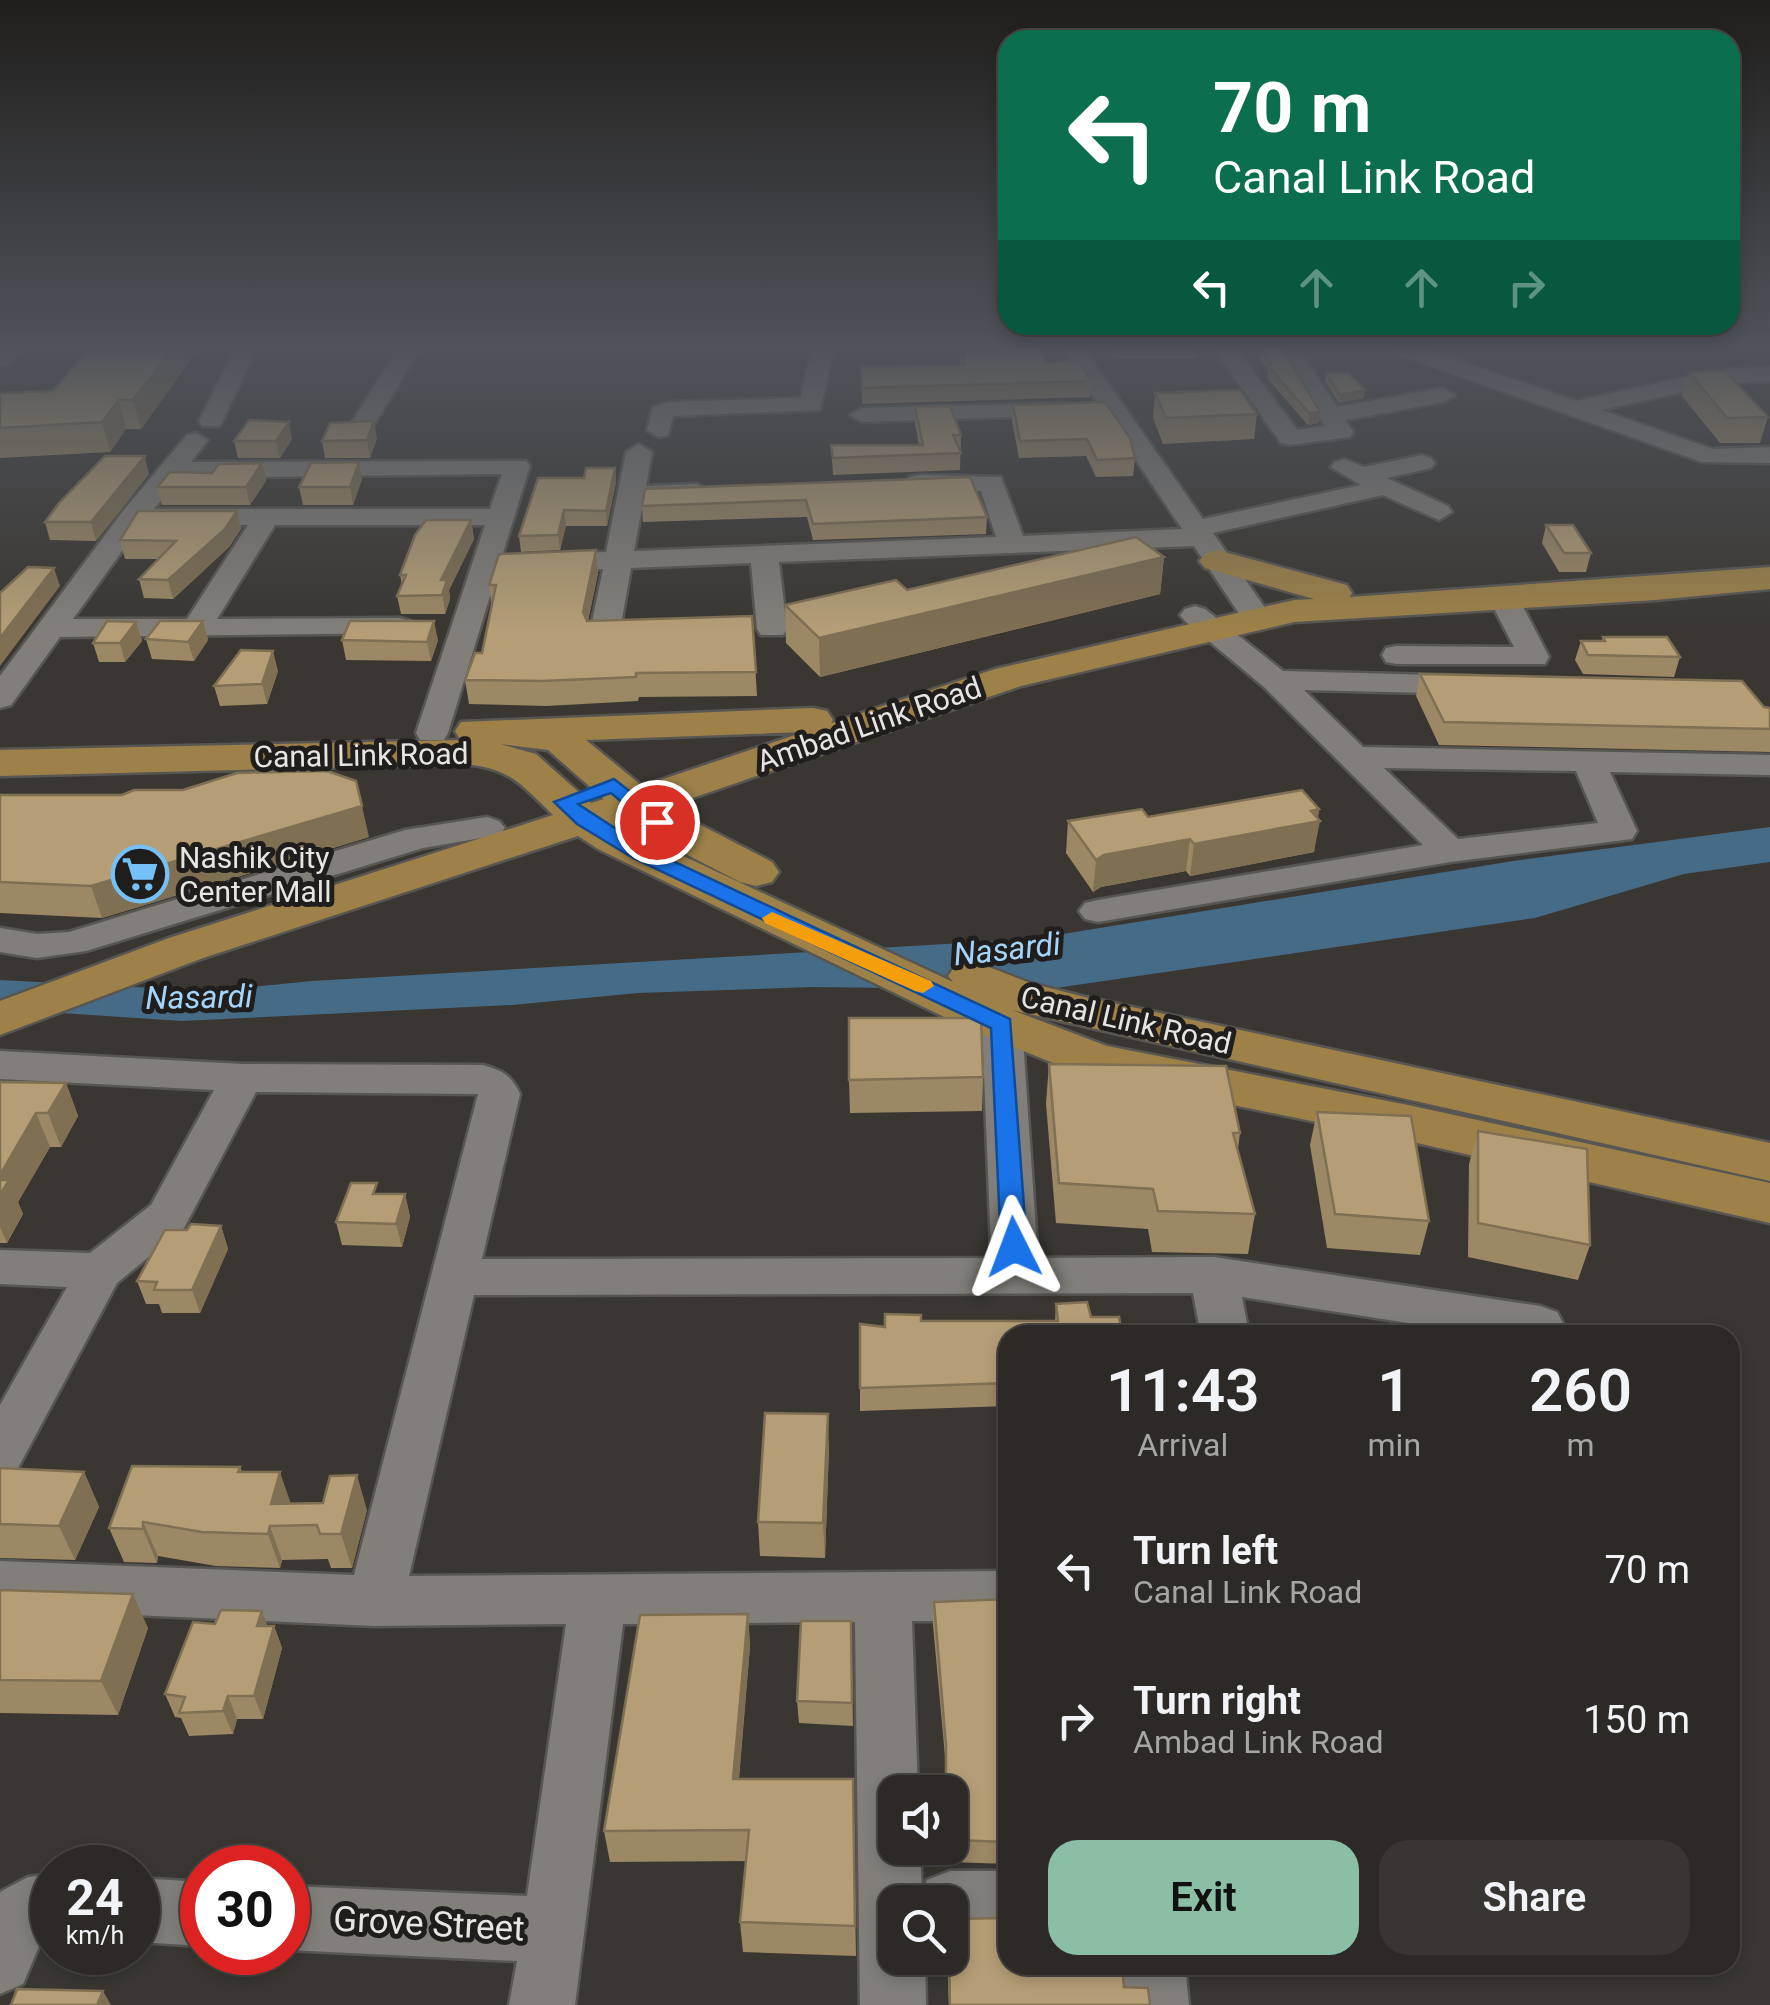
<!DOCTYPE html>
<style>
body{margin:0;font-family:Roboto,sans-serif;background:#383532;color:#f1f3f6;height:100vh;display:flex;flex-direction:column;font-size:38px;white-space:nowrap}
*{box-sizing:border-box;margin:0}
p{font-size:32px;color:#a6a6a7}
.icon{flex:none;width:55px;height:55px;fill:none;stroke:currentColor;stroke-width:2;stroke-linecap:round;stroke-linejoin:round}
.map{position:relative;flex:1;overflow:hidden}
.sheet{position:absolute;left:998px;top:1325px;width:742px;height:650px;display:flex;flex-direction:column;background:#2c2926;border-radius:30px;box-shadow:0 5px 15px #0003,0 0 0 2px #484543}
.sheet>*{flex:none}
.top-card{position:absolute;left:998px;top:30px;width:742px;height:305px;border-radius:30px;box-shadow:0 5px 15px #0003,0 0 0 2px #484543;background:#0b6e4f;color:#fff;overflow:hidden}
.buttons{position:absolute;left:878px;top:1775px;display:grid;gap:20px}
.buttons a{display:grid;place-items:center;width:90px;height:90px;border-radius:20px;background:#2c2926;box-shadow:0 5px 15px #0003,0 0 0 2px #484543;font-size:50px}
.speed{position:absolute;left:30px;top:1845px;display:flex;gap:20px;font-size:50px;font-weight:700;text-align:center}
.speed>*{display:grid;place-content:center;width:130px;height:130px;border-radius:50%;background:#2c2926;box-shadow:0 5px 15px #0003,0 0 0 2px #484543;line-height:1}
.speed small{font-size:25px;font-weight:400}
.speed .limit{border:15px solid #d22;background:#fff;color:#111}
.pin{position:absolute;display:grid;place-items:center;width:85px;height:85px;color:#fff;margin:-42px;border:5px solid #fff;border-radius:50%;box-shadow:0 2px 10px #0007}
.me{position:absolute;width:110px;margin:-55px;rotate:357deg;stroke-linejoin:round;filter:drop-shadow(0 0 8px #0008)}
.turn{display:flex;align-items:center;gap:35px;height:210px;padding:0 50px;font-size:45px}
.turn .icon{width:130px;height:130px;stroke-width:2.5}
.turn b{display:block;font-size:70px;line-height:85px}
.lanes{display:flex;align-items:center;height:95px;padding:0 50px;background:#0003;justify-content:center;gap:50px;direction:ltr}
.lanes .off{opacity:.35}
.eta{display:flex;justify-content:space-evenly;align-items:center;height:170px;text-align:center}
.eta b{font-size:60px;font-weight:600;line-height:70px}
.action{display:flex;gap:20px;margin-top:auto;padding:20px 50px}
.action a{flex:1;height:115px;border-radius:30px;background:#8abfa5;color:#111;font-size:40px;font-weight:600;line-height:115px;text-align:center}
.action a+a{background:#383532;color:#f1f3f6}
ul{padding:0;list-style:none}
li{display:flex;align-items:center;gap:30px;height:150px;padding:0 50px}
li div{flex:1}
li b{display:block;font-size:38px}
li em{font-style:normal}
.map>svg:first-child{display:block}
.water{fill:#466b86}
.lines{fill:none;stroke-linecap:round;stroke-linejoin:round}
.minor-casing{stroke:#585652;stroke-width:5}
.major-casing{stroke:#585652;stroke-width:5}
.minor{fill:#827f7a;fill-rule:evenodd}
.major{fill:#9d8149;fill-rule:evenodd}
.wall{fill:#9c8865}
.shaded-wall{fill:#7f6f53}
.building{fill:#b59e76;stroke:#7f6f53;stroke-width:2.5}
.route{fill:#1a73e8;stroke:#114b97;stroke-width:2.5}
.slow{fill:#f59e0b}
.labels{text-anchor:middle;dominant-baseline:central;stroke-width:10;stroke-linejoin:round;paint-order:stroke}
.street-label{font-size:30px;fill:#e7e5e2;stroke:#201e1c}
.poi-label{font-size:30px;fill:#e7e5e2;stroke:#201e1c;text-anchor:start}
.water-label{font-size:32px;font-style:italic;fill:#a4d4f9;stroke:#201e1c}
.near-street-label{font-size:35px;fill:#e7e5e2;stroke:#201e1c}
</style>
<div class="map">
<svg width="1770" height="2005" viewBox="0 0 1770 2005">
<rect width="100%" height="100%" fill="#3a3732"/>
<path class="water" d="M1770,827V862L1684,874L1535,918L1042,990L812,987L638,993L512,1005L182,1021L0,1009V980L209,991L312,981L1032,939L1513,861Z"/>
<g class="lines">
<g class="minor-casing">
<g id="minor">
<path d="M0,349H21L8,365L0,367Z"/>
<path d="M235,349H257L220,426H202L199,421Z"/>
<path d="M398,349H420L368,435H350L347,430Z"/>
<path d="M812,349H834L820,410L673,416L668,435L659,437L647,430L653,407L669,402L801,398Z"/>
<path d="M1062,349H1084L1203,519L1361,485L1331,467L1335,462L1344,459L1364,467L1422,455L1431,458L1435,463L1431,468L1387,478L1448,506L1452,512L1439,520L1383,495L1213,533L1272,618L1268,624H1246L1194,546L779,562L787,629L783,635H761L757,629L751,563L631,568L619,636L615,642H593L589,636L603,569L497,573L448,733L444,740H420L416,733L485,525H275L217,619L399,618L410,621L414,627L410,633L60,637L11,705L0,708V676L123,511L187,435L196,433L208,440L191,462L526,461L530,466L502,556L606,552L626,452L639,444L652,452L646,486L697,484L710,492L697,500L643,502L634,551L996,537L981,491L910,489L906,483L910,477L919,475L1001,477L1023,536L1182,529ZM502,474L490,509H154L179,478ZM141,525H248L187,619H73Z"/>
<path d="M1214,349H1236L1297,430L1325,426L1284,361L1295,354L1303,356L1337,407L1443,388L1455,395L1443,402L1345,420L1353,432L1350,437L1290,445L1281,443Z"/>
<path d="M1394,349H1426L1576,401L1724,369L1770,367V381L1724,383L1601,410L1713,449L1770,447V463L1702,462L1397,354Z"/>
<path d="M1064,403L1076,410L1073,415L862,422L850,415L862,408Z"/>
<path d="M1503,588L1513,591L1518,597L1549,657L1545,664H1397L1386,662L1382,655L1386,648L1397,646L1514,647L1488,597L1493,591Z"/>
<path d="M1195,606L1205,609L1283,671L1471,676L1482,678L1487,685L1482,692L1471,694L1304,690L1363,747L1770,755V775L1610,772L1637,831L1632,839L1450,862L1098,922L1085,919L1079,911L1085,903L1098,900L1423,845L1264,687L1185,621L1180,615L1185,609ZM1384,768L1576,771L1598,823L1458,839Z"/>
<path d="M487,817L499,821L505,828L499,835L423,848L86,951L37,958L0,952V928L37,934L69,932L405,830Z"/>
<path d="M1002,1011L1016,1015L1022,1024L1037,1247L1031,1258L1214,1257L1540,1306L1557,1312L1564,1325L1559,1335H1485L1242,1297L1249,1335H1201L1193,1293L474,1295L409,1576L1008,1571V1621H912L918,1792H895V1848H920L922,1893L927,1880L950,1871H1008V1935H950V1902H895V1958H925L926,2005H860L855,1622L623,1624L575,2005H509L517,1961L288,1950V1886L527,1896L566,1624L375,1626L0,1609V1561L354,1575L478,1094L256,1092L184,1228L117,1283L18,1468L0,1474V1405L67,1287L0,1284V1250L90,1253L151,1205L214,1090L0,1079V1051L242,1064L483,1065C503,1071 511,1075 520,1094L482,1259L997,1258L991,1247L982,1024L988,1015Z"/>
<path d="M52,1874V1938L40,1944L23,1984L0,1994V1892L28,1877Z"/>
<path d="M138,1878L202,1882V1946L138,1942Z"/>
<path d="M1119,1965H1185L1189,2005H1123Z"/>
</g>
</g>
<g class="major-casing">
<path id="major" d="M1217,550L1347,585L1352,593L1350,597L1770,567V589L1656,600L1294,622L1021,686L666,807L772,862L779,872L772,882L756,886L740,882L641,831L628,819L618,823L630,831L953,982L948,976L956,965L973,961L1030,983L1085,997L1770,1143V1181L1012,1010L1107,1046L1408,1105L1770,1183V1223L1408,1141L1078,1073L969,1029L598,849L578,836L203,958L0,1035V1001L169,938L553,815C520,784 512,769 465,764L0,776V750L460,740L455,731L461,722L813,708L827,711L833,720L831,723L995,669L1294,600L1314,599L1205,568L1199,561L1205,554ZM804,732L642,786L586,740ZM500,744L548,750L604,799L591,803L536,754Z"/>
</g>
<use href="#minor" class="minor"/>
<use href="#major" class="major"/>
</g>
<g class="wall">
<path d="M198,349L141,429H126L110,452L0,458V393L53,391Z"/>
<path d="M958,349H1041L1045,363L1091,381L1090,397L862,404L861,367L961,365Z"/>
<path d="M1110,349H1196L1195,358H1114Z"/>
<path d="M1262,349L1319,423L1308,425L1267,378L1268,371L1260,359Z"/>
<path d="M1689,372L1768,417L1760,443H1720L1682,396Z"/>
<path d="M1326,373L1364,398L1339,403L1325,382Z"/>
<path d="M1155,393L1257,414L1254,439L1163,444L1153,418Z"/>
<path d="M1013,405L1135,458L1133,476L1096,477L1086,456L1019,458L1012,421Z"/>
<path d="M915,407L961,435L960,470L833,475L831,445H919L915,424Z"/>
<path d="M377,438L370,458H325L322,441Z"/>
<path d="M292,439L280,458H238L234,441Z"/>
<path d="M262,463L266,481L250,505H162L157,487Z"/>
<path d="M615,468L616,482L607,526H566L560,550L521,552L519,536L584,478Z"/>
<path d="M149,474L96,541L50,540L45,522Z"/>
<path d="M970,477L987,517L986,534L813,540L807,517L643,522L642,506Z"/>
<path d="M362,479L353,505H303L299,487Z"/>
<path d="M237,511L241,529L229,547L173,599L144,598L139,579L158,559H125L120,540Z"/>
<path d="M471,520L474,539L449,590L450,599L445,614H401L397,596L402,585L400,575Z"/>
<path d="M1546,525L1591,553L1586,572H1559L1542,543Z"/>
<path d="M596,550L598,573L588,621L752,616L757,696L639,697L638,701L546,706L469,704L465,680L482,653L492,606L489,585Z"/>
<path d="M1164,557L1160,594L820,677L786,643L785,605Z"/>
<path d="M203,621L208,640L194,661L152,659L146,639Z"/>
<path d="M136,622L142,641L125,662H99L93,643Z"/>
<path d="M1603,637L1680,657L1674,677L1583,674L1575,660L1581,641H1602Z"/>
<path d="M342,640H438L431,661L346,660Z"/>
<path d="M278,671L267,704L220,706L214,686Z"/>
<path d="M1420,674L1770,708V752L1439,745L1416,696Z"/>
<path d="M0,795L369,837L102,918L0,913Z"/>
<path d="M1319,809L1314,852L1190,876L1186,871L1101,887L1093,892L1066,853L1068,821Z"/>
<path d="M1049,1064L1240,1133L1238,1149L1255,1214L1248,1254L1152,1252L1148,1229L1056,1223L1046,1104Z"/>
<path d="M983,1077L982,1111L850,1113L849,1080Z"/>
<path d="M0,1082L66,1083L78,1116L61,1147H50L18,1202L23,1214L7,1243H0Z"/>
<path d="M1317,1112L1429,1221L1420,1255L1327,1248L1310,1145Z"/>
<path d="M1478,1131L1590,1245L1578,1280L1468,1257L1469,1164Z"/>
<path d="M379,1194H405L410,1217L402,1247L342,1245L336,1222Z"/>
<path d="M221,1226L228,1249L200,1313H162L159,1304H146L137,1281L187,1230Z"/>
<path d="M1056,1304L1091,1317L1008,1335V1406L860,1411V1324L885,1327L921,1321H1055Z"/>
<path d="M829,1448L825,1558L760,1556L758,1522Z"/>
<path d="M240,1467L242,1472L290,1503L367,1510L352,1568H331L328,1559L282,1560L280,1568L216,1566L158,1556L157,1563L124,1562L109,1528Z"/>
<path d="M0,1468L84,1472L99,1507L75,1560L0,1558Z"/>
<path d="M0,1590L148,1628L118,1715L0,1713Z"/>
<path d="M1008,1599V1864L951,1862L953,1815H950V1792H945L946,1767L933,1625L934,1602Z"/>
<path d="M262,1611L267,1626H274L282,1648L263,1719H237L233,1734L189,1736L181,1718L175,1717L165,1694L215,1624Z"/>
<path d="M748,1614L750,1646L739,1779H853L856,1956L743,1952L740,1922L746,1861L610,1862L604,1831Z"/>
<path d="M851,1621L853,1726L799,1723L797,1701Z"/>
<path d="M947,1958L1124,1987L1150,2005H949Z"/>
</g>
<g class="shaded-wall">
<path d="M172,349H198L141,429L133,400Z"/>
<path d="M1365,390L1364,398L1339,403L1340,395Z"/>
<path d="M119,400L126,429L110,452L102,422Z"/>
<path d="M1320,412L1319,423L1308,425L1309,413Z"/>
<path d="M374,421L377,438L370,458L367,440Z"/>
<path d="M289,422L292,439L280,458L276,441Z"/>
<path d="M145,456L149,474L96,541L91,522Z"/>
<path d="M359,462L362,479L353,505L350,487Z"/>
<path d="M262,463L266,481L250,505L246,487Z"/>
<path d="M615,468L616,482L607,526L606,511Z"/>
<path d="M564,510L566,526L560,550L558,535Z"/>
<path d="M237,511L241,529L229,547L173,599L168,580Z"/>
<path d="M471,520L474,539L449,590L450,599L445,614L441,580Z"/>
<path d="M596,550L598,573L585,635L583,612Z"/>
<path d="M1164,557L1160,594L820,677L819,638Z"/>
<path d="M54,568L60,586L0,666V638Z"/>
<path d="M203,621L208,640L194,661L188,642Z"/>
<path d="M434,621L438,640L431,661L427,642Z"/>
<path d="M136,622L142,641L125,662L120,643Z"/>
<path d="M273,651L278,671L267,704L262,684Z"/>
<path d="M362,806L369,837L102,918L91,886Z"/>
<path d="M1319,809L1317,821H1320L1314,852L1190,876L1194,844Z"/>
<path d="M1190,839L1186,871L1101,887L1093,892L1096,860L1104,855Z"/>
<path d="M66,1083L78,1116L61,1147L48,1113Z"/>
<path d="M36,1113L50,1147L18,1202L23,1214L7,1243L0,1227V1175Z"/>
<path d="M405,1194L410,1217L402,1247L396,1224Z"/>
<path d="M221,1226L228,1249L200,1313L192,1290Z"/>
<path d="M828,1414L829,1448L825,1558L823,1523Z"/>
<path d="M84,1472L99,1507L75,1560L59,1526Z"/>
<path d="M280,1472L292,1507L271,1504Z"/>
<path d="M357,1475L367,1510L352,1568L341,1534Z"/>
<path d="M143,1522L158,1556L157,1563L143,1529Z"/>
<path d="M270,1526L282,1560L280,1568L268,1534Z"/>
<path d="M133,1594L148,1628L118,1715L101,1681Z"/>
<path d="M262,1611L270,1634L257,1626Z"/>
<path d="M748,1614L750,1646L736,1811L733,1779Z"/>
<path d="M274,1626L282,1648L263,1719L254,1696Z"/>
<path d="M228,1696L237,1719L233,1734L223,1711Z"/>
<path d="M103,1991L111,2005H97Z"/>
</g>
<g class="building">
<path d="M89,349H172L133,400H119L102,422L0,428V393L53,391Z"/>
<path d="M962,349H1041L1045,363L1078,362L1091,381L862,388L861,367L965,365Z"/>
<path d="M1262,349H1283L1320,412L1309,413L1269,367L1272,364Z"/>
<path d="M1725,371L1768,417L1727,418L1689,372Z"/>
<path d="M1326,373H1348L1365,390L1340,395Z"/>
<path d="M1240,390L1257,414L1166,418L1155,393Z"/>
<path d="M1105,402L1130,438L1135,458L1097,460L1087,439L1020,441L1013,405Z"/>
<path d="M950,406L961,435H953L961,453L833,458L831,445H923L915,407Z"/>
<path d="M249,420L289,422L276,441H234Z"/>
<path d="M374,421L367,440L322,441L330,423Z"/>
<path d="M105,456H145L91,522H45L59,503Z"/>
<path d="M359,462L350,487H299L311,463Z"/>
<path d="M262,463L246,487H157L170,472L212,473L219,464Z"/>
<path d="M586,468H615L606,511L564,510L558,535L519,536L538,478H584Z"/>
<path d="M970,477L987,517L813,524L806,500L642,506L645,489Z"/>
<path d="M138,511H237L225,529L168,580L139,579L176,541L120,540Z"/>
<path d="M426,520H471L441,580H447L442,595L397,596L406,575H400L415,535Z"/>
<path d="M1546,525H1573L1591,553H1564Z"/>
<path d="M1136,537L1164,557L819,638L785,605L896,580L907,590Z"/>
<path d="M596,550L583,612L587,621L752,616L756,672L636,673V677L542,681L465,680L475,653H482L496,585H489L499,554Z"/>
<path d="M28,567L54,568L0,638V593Z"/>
<path d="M107,621L136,622L120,643H93Z"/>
<path d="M160,621H203L188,642L146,639Z"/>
<path d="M350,621H434L427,642L342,640Z"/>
<path d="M1603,637H1667L1680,657L1588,655L1581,641H1605Z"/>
<path d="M241,650L273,651L262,684L214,686Z"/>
<path d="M1420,674L1742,681L1764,707L1770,708V729L1444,722Z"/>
<path d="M327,771L356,781L362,806L91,886L0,882V795H122L134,790H183L237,773Z"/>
<path d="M1302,790L1319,809L1311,811L1320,821L1194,844L1190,839L1104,855L1096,860L1068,821L1142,809L1148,817Z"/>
<path d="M849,1018H981L983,1077L849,1080Z"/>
<path d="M1049,1064L1226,1066L1240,1133H1233L1255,1214L1158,1211L1153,1189L1059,1183Z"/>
<path d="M0,1082L66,1083L48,1113H36L0,1175Z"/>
<path d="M1317,1112L1411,1116L1429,1221L1335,1214Z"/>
<path d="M1478,1131L1587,1149L1590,1245L1478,1223Z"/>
<path d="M0,1180H9L0,1195Z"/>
<path d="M351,1183H377L373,1194H405L396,1224L336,1222Z"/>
<path d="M191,1224L221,1226L192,1290H154L157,1282L137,1281L165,1230H187Z"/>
<path d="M1087,1302L1091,1317H1119L1122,1335H1008V1383L860,1388V1324L885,1327V1314L921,1315V1321H1058L1056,1304Z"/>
<path d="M765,1413L828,1414L823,1523L758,1522Z"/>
<path d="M132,1466L240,1467L238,1472H280L271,1504L323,1503L330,1476L357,1475L341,1534H320L317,1525L270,1526L268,1534L202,1532L143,1522V1529L109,1528Z"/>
<path d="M0,1468L84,1472L59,1526L0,1524Z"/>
<path d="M0,1590L133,1594L101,1681L0,1680Z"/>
<path d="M1008,1599V1842L952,1840L954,1793L946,1792V1745L934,1602Z"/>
<path d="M221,1610L262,1611L257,1626H274L254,1696H228L223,1711L179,1713L185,1697L165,1694L193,1622L215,1624Z"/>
<path d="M748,1614L733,1779H853L855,1926L740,1922L749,1830L604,1831L640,1615Z"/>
<path d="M801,1621H851L852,1703L797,1701Z"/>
<path d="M1008,1918V1965H1122L1124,1987L1148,1988L1150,2005H950L949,1958H950V1919Z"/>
<path d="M17,1989L103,1991L97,2005H11Z"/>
</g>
<linearGradient id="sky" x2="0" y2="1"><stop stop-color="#201e1c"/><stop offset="0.55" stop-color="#4f535a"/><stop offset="1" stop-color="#4f535a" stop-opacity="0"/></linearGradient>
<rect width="1770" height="630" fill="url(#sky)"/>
<path class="route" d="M614,779L664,818V826H650L611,793L578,804L647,849L1010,1019L1027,1247L1024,1254H1005L1001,1247L991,1028L633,858L577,824L554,802Z"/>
<path class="slow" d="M772,912L931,981L934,986L923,993L915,991L765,923L762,918Z"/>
<defs>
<g id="supermarket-ring" transform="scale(2.875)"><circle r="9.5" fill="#201e1c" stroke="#75c0f6" stroke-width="1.5"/><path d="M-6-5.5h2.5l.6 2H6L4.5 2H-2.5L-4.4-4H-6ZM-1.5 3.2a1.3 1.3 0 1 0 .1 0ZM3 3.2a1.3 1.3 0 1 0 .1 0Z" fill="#75c0f6"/></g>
</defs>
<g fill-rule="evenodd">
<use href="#supermarket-ring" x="140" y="874"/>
</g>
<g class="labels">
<g class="street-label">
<text transform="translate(869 724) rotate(-19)">Ambad Link Road</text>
<text transform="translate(361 755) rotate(-1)">Canal Link Road</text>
<text transform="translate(1126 1020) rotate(13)">Canal Link Road</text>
</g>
<g class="poi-label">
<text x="179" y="857">Nashik City<tspan x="179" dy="34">Center Mall</tspan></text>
</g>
<g class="water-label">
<text transform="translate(1007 949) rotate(-6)">Nasardi</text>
<text transform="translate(199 997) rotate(-1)">Nasardi</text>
</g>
<g class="near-street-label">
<text transform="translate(429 1924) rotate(3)">Grove Street</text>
</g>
</g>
</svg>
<div class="buttons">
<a><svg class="icon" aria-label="sound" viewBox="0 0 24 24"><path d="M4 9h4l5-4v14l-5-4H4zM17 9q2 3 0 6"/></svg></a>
<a><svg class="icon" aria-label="search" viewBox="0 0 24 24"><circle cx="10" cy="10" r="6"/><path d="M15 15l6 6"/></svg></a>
</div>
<div class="speed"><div>24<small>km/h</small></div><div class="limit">30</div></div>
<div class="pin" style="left:657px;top:822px;background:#d93025"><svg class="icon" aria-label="arrive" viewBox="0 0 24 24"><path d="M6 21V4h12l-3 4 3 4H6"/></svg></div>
<svg class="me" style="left:1014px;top:1247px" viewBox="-20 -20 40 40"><path d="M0-17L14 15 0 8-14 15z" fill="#1a73e8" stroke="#fff" stroke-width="4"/></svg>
<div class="top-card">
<div class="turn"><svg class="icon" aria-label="left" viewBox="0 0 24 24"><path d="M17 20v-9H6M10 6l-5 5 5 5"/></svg><div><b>70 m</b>Canal Link Road</div></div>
<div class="lanes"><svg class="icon" aria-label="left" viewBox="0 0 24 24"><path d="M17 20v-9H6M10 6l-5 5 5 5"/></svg><svg class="icon off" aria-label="ahead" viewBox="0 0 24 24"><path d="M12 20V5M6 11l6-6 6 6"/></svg><svg class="icon off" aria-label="ahead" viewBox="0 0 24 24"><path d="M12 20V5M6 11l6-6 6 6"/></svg><svg class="icon off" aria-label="right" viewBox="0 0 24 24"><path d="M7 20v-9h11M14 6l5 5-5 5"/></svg></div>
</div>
<section class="sheet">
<div class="eta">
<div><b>11:43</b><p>Arrival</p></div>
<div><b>1</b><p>min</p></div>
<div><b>260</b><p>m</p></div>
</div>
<ul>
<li><svg class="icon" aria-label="left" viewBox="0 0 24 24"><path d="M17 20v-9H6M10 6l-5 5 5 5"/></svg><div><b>Turn left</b><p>Canal Link Road</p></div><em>70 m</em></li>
<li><svg class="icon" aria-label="right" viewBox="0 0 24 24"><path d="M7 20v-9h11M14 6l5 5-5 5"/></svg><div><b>Turn right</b><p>Ambad Link Road</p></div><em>150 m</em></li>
</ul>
<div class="action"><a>Exit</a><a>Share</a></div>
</section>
</div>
